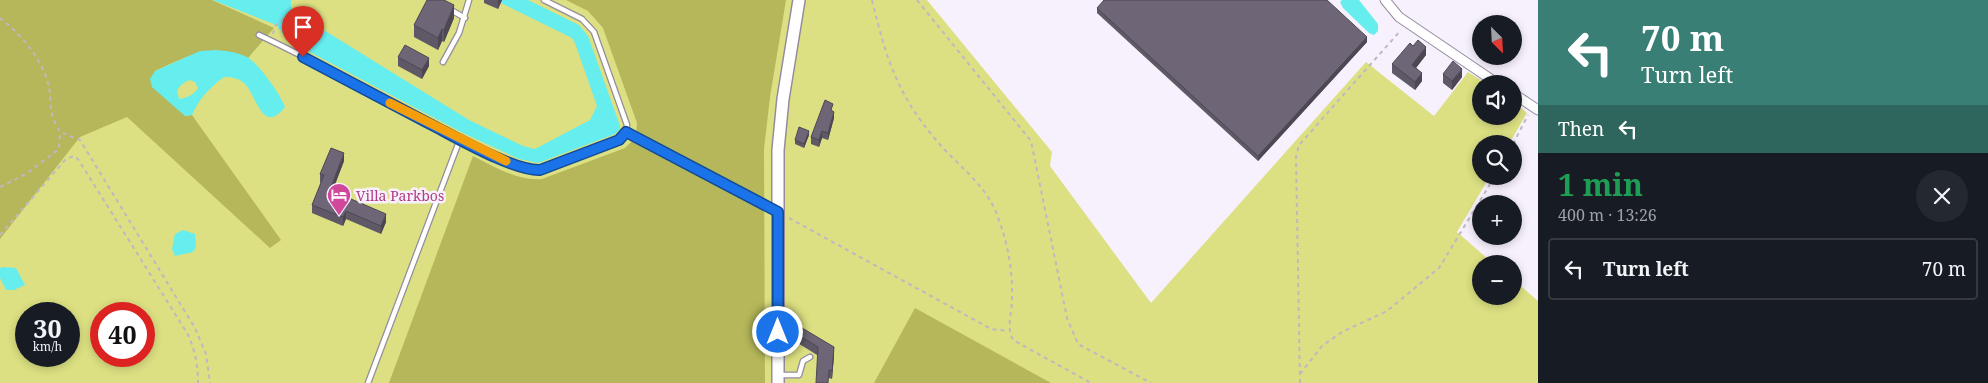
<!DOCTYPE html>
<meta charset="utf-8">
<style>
body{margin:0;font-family:"Noto Serif",serif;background:#242831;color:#f1f3f6;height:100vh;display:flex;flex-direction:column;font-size:19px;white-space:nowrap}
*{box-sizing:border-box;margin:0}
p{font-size:16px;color:#9ea1a6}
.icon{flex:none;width:28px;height:28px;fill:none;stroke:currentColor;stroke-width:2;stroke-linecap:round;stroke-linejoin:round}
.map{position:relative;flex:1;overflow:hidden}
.sheet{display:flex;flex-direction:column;background:#171b24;width:450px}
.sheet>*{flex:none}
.hud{background:#3a7f75;color:#fff;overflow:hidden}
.needle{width:32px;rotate:156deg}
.fabs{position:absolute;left:1472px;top:15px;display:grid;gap:10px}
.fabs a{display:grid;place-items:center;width:50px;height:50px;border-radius:50%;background:#171b24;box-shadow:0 2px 8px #0003;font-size:25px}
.speed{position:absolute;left:15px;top:302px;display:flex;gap:10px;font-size:25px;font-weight:700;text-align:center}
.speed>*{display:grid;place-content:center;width:65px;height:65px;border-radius:50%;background:#171b24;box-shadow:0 2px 8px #0003;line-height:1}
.speed small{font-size:12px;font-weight:400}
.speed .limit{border:8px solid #d22;background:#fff;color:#111}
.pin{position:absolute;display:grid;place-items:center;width:42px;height:42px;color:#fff;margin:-51px -21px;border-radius:50% 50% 50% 0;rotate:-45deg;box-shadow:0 0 5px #0007}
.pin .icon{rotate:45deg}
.me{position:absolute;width:55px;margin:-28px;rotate:0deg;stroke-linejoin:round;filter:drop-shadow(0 0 4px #0008)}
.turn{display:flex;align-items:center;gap:18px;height:105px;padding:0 20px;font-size:22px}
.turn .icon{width:65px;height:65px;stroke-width:2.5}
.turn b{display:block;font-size:35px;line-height:42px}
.then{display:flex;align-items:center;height:48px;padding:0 20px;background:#0003;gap:10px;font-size:19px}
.round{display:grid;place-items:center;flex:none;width:52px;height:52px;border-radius:26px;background:#242831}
.summary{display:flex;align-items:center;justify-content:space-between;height:85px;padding:0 20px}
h1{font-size:30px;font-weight:700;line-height:38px;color:#1e9e55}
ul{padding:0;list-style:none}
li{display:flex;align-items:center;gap:15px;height:62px;margin:0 10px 8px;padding:0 10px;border:2px solid #363941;border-radius:5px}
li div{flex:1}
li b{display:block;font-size:19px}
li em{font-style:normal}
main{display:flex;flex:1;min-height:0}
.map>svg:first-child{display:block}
.green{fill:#dce082;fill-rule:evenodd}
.forest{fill:#b5b75a}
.water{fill:#66edee;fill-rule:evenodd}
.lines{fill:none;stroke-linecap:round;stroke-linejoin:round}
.service-casing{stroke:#948c9d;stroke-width:7}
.minor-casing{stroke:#948c9d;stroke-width:11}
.tertiary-casing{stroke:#948c9d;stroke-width:14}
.path{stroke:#bdb8c2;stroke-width:2;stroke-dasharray:4 4;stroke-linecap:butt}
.service{stroke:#fff;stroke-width:4.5}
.minor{stroke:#fff;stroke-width:9}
.tertiary{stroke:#fff;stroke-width:11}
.wall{fill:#5f5866}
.shaded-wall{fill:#4d4753}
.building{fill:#6e6677;stroke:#4d4753}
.route-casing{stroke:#114b97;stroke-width:12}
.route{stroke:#1a73e8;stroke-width:9}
.slow{stroke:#f59e0b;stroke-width:9}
.labels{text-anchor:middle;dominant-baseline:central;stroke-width:5;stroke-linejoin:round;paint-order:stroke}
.hotel-label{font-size:14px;fill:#b23c85;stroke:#f7f1fd;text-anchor:start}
</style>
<main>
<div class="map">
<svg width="1538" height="383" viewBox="0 0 1538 383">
<rect width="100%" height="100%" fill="#f7f1fd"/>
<path class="green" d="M0,0H927L1052,152L1050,166L1151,303L1366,62L1434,116L1468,72L1487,84H1481V116H1514V102L1527,113L1509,144H1481V176H1490L1457,232L1494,264H1481V296H1514V280L1538,301V383H0ZM26,314H69V356H26ZM101,314H144V356H101Z"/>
<g class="forest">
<path d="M0,0H212L274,28L248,58C207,44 193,54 155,71L185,116L192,115L281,240L270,248L127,117L80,137L0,239Z"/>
<path d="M566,0H786L770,97L764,149L765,383H389L473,156C495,167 517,181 542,179L625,148L636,137L637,123L603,28L588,11Z"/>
<path d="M915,308L1051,383H874Z"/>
</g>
<g class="water">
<path d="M213,0H291V6L293,11L469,120L523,146L535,149L590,120L597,106L575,43L572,38L501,3L502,0H528L579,25L588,36L620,126V129L615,134L538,163L519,159L463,133L289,41L276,25Z"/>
<path d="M1342,0H1359L1378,24V31L1374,35L1369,33L1343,8L1340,2Z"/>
<path d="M216,50C226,51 237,52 247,57C258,63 281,95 285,107C263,135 257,98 246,85C240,78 232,77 224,77C210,87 199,99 192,115L185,116L152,87L150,79L155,71L200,51ZM189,80L195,82L198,88C194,95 187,98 179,99L177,90L182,84Z"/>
<path d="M183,230L195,234L196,247L193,252L175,256L172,249L175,234Z"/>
<path d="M3,267L16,268L25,285L14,290H6L0,278V268Z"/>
</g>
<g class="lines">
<g class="service-casing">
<g id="service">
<path d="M544,0L582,19L594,32L627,125L626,132L777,211"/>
<path d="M451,10L465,18"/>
<path d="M259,35C317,62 372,93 429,123C454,136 513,171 540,170L619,140L626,132"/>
<path d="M443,62L459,33L469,0"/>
<path d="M780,375H799L803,361L810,357"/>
<path d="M368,383L460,139"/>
</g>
</g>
<g class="minor-casing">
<g id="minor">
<path d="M1385,0L1399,17L1498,84"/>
<path d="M1514,94L1538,110"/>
</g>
</g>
<g class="tertiary-casing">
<path id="tertiary" d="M778,383V150L783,99L799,0"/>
</g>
<g class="path">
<path d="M872,0C886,58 897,94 936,140C956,164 982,181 995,210C1007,238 1013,269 1012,299C1012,314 1006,326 1013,340L1091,383"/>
<path d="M917,0L1031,141L1067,318L1078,344L1151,383"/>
<path d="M0,18C22,35 43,60 49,87C51,97 50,109 53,118C55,123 58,128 60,132L80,140L195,328L206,354L210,383"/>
<path d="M273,34L275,26L296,9"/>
<path d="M1513,144L1528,115"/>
<path d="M0,187L26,174L59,149L60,132"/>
<path d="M789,218L991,329L1008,331"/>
<path d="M0,235L66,159L74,156L78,159L187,333C195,349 198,365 198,383"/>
<path d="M1300,374L1322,346L1342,332L1387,311L1439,268L1495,176"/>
<path d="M1300,383L1296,157L1299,145L1401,30"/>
</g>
<use href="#service" class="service"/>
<use href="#minor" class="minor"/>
<use href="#tertiary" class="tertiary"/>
</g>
<g class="wall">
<path d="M484,0H502L498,9L484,3Z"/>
<path d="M1097,8L1367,42L1258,161L1097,13Z"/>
<path d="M454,18L444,42L442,41L438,50L414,37V25Z"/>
<path d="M1413,46L1426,55L1416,68L1422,81L1415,90L1392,73V64Z"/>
<path d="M398,57L429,66L422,79L398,66Z"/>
<path d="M1443,74L1462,77L1452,90L1443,83Z"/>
<path d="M833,111L834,118L828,140L822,138L819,147L811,144V137Z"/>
<path d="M809,135L804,148L795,144V140Z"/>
<path d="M344,161L332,191L386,222L381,234L346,219L343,226L312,213V205L321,183L320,182V174Z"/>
<path d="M793,332L834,355L832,379L829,378L817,355L793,340Z"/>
</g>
<g class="shaded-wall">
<path d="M499,0H502L498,9V1Z"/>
<path d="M454,5V18L444,42V30Z"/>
<path d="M442,29V41L438,50V38Z"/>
<path d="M1367,37V42L1258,161V156Z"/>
<path d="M1426,47V55L1412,73V65Z"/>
<path d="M429,58V66L422,79V70Z"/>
<path d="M1462,69V77L1452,90V81Z"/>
<path d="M1422,73V81L1415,90V82Z"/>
<path d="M834,112V118L828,140V133Z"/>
<path d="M809,131V135L804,148V144Z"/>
<path d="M822,131V138L819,147V140Z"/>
<path d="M344,153V161L330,198V190Z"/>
<path d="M346,211V219L343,226V217Z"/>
<path d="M386,214V222L381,234V226Z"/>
<path d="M834,347V355L832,379V371Z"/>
</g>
<g class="building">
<path d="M427,0H444L454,5L444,30L442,29L438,38L414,25Z"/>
<path d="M1104,0H1327L1367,37L1258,156L1097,8Z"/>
<path d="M1418,40L1426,47L1412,65L1422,73L1415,82L1392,64L1410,43L1413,46Z"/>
<path d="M405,45L429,58L422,70L398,57Z"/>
<path d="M1453,61L1462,69L1452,81L1443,74Z"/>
<path d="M825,100L833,104L831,110L834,112L828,133L822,131L819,140L811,137Z"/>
<path d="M799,127L809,131L804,144L795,140Z"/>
<path d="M331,148L344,153L330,190L386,214L381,226L346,211L343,217L312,205L324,175L320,174Z"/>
<path d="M797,325L834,347L832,371L829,370L828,383H816L818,347L793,332Z"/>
</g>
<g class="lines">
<g class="route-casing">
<path id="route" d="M303,57C345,79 387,101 428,123C454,136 513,171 540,170L619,140L626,132L778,212V332"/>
</g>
<use href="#route" class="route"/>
<path class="slow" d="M390,103L506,161"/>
</g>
<defs>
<g id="hotel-pin" transform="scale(1.25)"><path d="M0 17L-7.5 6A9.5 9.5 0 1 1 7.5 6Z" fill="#d1479c" stroke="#f7f1fd"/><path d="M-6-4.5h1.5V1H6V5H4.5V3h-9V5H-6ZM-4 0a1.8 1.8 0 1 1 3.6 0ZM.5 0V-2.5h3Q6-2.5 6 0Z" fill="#fff"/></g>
</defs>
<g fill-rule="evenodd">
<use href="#hotel-pin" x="339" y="195"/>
</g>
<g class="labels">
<g class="hotel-label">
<text x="356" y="195">Villa Parkbos</text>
</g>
</g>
</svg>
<div class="fabs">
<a><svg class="needle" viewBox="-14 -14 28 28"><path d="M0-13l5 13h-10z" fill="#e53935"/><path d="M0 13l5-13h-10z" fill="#9ea1a6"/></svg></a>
<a><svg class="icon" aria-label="sound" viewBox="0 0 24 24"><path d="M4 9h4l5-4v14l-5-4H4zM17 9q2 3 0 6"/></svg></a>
<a><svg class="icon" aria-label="search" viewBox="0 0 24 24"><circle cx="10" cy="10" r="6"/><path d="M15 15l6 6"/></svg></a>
<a>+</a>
<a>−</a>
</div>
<div class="speed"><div>30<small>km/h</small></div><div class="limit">40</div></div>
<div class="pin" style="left:303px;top:57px;background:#d93025"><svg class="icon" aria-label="arrive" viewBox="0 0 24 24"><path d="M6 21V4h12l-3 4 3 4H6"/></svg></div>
<svg class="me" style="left:778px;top:332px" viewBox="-20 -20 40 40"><circle r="17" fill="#1a73e8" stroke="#fff" stroke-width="3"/><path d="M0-11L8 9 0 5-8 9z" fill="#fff"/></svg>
</div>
<section class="sheet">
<div class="hud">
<div class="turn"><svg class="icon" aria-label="left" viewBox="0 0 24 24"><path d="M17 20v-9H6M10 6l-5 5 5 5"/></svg><div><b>70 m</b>Turn left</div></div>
<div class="then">Then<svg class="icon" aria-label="left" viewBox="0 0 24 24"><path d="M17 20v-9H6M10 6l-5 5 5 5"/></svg></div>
</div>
<div class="summary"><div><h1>1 min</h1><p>400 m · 13:26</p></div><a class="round"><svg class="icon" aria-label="close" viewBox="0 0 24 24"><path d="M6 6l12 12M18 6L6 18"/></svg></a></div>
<ul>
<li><svg class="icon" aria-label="left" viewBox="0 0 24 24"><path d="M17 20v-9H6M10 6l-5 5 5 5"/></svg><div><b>Turn left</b></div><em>70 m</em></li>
</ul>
</section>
</main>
